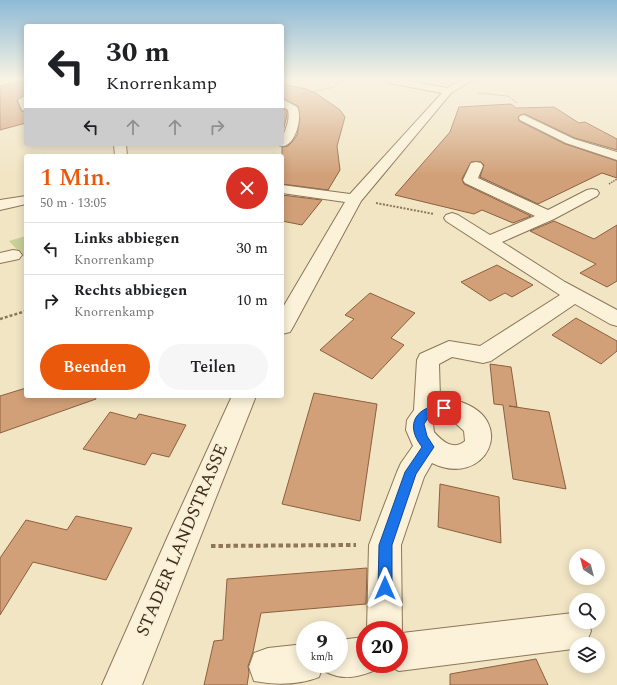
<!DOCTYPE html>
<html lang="de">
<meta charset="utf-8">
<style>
body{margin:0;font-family:Spectral,serif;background:#f6f6f6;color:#202124;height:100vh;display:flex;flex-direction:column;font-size:15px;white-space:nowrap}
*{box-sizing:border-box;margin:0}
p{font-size:13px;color:#757577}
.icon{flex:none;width:22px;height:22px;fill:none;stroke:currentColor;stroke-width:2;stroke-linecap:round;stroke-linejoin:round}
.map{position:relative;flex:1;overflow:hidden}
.drawer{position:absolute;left:24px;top:154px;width:260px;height:244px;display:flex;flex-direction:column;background:#fff;border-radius:4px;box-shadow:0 2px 10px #0003}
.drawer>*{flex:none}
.hud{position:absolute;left:24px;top:24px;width:260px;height:122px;border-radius:4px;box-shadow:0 2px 10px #0003;background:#fff;color:#202124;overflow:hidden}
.needle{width:26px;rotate:324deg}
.tools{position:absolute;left:569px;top:549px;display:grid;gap:8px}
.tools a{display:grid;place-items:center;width:36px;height:36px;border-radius:50%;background:#fff;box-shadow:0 2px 10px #0003;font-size:20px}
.speed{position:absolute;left:296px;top:621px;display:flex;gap:8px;font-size:20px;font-weight:700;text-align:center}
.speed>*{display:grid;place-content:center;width:52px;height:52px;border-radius:50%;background:#fff;box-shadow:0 2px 10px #0003;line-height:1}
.speed small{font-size:10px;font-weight:400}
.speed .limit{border:6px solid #d22;background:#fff;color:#111}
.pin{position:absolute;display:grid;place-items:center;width:34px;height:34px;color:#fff;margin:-17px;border-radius:8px;box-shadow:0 2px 6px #0006}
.me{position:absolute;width:44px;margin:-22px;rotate:0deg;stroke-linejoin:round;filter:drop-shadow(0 0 3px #0008)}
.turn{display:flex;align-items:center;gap:14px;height:84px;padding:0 16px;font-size:18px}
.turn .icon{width:52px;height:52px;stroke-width:2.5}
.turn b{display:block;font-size:28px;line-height:34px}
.lanes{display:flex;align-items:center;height:38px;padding:0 16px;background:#0003;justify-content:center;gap:20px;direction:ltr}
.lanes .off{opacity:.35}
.round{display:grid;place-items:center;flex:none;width:42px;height:42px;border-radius:21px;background:#f6f6f6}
.overview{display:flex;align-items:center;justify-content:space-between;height:68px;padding:0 16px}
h1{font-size:24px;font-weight:600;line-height:30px;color:#ea580c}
.primary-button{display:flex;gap:8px;margin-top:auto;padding:8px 16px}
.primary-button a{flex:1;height:46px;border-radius:24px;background:#ea580c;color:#fff;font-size:16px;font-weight:600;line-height:46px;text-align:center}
.primary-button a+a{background:#f6f6f6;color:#202124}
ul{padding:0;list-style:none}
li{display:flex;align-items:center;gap:12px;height:52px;padding:0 16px;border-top:1px solid #e0e0e0}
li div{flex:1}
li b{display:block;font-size:15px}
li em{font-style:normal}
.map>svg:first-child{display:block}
.green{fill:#c7d097}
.building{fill:#d1a078;stroke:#8d603e}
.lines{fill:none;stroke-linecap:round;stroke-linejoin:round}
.minor-casing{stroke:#8d7659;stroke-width:2}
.path-far4{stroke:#8d7659;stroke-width:1;stroke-dasharray:1.5 1;stroke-linecap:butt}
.path-far3{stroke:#8d7659;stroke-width:1.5;stroke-dasharray:1.5 1;stroke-linecap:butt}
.path-far2{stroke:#8d7659;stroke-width:2;stroke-dasharray:2 1.5;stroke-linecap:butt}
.path-far1{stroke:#8d7659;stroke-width:2.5;stroke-dasharray:3 2;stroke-linecap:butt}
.path{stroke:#8d7659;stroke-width:4;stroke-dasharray:4.5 3;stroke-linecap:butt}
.minor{fill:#fbf2d9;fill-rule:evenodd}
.route{fill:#1a73e8;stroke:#114b97}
.labels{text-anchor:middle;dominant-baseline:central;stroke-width:3;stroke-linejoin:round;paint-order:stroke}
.near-street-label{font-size:18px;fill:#3c2e1e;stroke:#f8efd5}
</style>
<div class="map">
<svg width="617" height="685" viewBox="0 0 617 685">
<rect width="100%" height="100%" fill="#f1e5c4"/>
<path class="green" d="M26,236V259L9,241Z"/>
<g class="building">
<path d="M26,80V94L17,100L21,111L26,112V123L0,130V86Z"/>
<path d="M282,84L306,89L317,94L340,110L345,117L337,146L340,170L328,190L282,184V147L288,146L293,141L297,135L300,119L298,106L282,98Z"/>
<path d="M511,104L516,108L554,107L579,123L585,122L617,139V150L575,138L525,114L520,115L518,117L519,121L565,144L617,161V178L602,173L538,204L480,177L484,165L481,162H471L462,179L464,184L531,216L513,223L482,210L474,214L395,195L450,132L459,107Z"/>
<path d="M282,108L287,111V115L282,135Z"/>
<path d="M282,195L322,200L302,225L282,221Z"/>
<path d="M554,221L594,239L617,225V281L607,287L580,273L596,264L530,231Z"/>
<path d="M497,265L533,285L512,297L505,293L490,301L461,282Z"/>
<path d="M370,293L415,313L391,338L404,345L372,379L320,350L354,319L345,315Z"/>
<path d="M576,318L617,341V351L601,364L552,335Z"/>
<path d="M490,364L511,367L517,407L509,406L549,412L566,489L513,479L503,405L494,404Z"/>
<path d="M26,388V396H95L96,399L0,433V396Z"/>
<path d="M314,393L377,404L360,521L282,504Z"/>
<path d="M110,412L136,419L139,414L186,425L169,457L152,453L145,465L83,449Z"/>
<path d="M440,484L499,497L501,543L438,527Z"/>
<path d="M76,516L132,528L106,580L33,562L0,615V558L26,520L67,530Z"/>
<path d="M367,568L366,604L261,613L253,652L248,666L249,673L247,685H204L214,641L223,640L227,579Z"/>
<path d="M536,659L548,685H450V674Z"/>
</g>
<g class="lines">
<g class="minor-casing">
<g id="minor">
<path d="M385,80H404L447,88L461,80H472L451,93L361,201L293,327L290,332L282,334V309L345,202L282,193V185L350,194L442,93L389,83Z"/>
<path d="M26,95V111L22,110L18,100Z"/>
<path d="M282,99L297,107C304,119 292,155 277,144H282C282,132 291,124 288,110L282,106Z"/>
<path d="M524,115L574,139L617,152V160L566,143L520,120L519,118L520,116Z"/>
<path d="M114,144H126L127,156H115Z"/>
<path d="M476,162L481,163L483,166L478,178L548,210L587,190L592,189L597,190L599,193L597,196L554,219L502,242L565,282L617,310V326L610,324L575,304L491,361L483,363L452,357L439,364L440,399C447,397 454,400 461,402C518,421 486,489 432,463L424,477L401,545L402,633L573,613L576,614V622H588L591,631L586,644H576V648L573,649L399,671L385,664H399V630H367L369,545L397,472L401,463L413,446L406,430L407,420L414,410L417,360L420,354L449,341L480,346L560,295L446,221L444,218L446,215L452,213L458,215L490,235L535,216L465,183L463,180L471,163ZM444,418L452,420L464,431L465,441C453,451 442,441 434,432L433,424L436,420Z"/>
<path d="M26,196V204L0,210V200Z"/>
<path d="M13,250L19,251L22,255L19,259L0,263V253Z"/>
<path d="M232,396H256L142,685H102L168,536Z"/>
<path d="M365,637V664H381L378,669C359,677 345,681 326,672L323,666L319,677C299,685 275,685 254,681L249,667L254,653L268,648L305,644V664H339V640Z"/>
</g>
</g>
<g class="path-far4">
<path d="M478,93L508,96L517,103"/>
<path d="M303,94L334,87L344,80"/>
</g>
<path class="path-far3" d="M609,184L617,179"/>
<path class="path-far2" d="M376,203L434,214"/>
<path class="path-far1" d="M0,319L26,311"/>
<path class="path" d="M211,546L356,545"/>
<use href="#minor" class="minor"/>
</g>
<linearGradient id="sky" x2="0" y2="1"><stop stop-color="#8dbad6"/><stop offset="0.45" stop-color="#f9f3e4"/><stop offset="1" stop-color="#f9f3e4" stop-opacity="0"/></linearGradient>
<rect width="617" height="176" fill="url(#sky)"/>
<path class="route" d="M444,404L448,405L449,408L448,411L430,415L424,424L427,436L434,447L416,474L392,545V588L390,593L385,595L380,593L378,588L379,545L405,472L422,447C403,423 418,406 444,404Z"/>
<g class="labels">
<g class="near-street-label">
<text transform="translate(182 540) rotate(-67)">STADER LANDSTRASSE</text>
</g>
</g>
</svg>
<div class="tools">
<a><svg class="needle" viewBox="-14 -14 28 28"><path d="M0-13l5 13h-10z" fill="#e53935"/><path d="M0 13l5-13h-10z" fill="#757577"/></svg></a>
<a><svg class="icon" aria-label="search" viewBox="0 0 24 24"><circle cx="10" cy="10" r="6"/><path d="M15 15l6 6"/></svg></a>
<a><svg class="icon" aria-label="layers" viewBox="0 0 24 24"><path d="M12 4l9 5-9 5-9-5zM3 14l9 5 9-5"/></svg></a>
</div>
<div class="speed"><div>9<small>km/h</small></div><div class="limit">20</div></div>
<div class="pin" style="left:444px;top:408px;background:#d93025"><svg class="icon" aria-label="arrive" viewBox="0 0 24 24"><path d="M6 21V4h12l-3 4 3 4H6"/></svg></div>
<svg class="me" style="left:385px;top:588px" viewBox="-20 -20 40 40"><path d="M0-17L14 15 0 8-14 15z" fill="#1a73e8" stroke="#fff" stroke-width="4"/></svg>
<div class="hud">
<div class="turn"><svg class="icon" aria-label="left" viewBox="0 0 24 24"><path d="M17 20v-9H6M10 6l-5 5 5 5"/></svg><div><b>30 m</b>Knorrenkamp</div></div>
<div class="lanes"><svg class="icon" aria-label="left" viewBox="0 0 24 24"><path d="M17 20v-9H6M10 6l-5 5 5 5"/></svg><svg class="icon off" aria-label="ahead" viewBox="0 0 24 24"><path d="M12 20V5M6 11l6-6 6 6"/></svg><svg class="icon off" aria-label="ahead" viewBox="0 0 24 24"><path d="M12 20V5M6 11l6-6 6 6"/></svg><svg class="icon off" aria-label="right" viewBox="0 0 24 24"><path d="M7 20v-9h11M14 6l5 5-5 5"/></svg></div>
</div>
<section class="drawer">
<div class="overview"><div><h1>1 Min.</h1><p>50 m · 13:05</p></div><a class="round" style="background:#d93025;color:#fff"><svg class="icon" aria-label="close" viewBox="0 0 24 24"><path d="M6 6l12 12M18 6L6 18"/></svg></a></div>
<ul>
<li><svg class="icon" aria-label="left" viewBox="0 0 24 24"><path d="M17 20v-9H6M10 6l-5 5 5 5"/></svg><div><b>Links abbiegen</b><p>Knorrenkamp</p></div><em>30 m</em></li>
<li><svg class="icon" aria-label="right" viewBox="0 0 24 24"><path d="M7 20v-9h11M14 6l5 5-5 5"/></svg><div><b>Rechts abbiegen</b><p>Knorrenkamp</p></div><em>10 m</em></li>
</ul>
<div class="primary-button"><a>Beenden</a><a>Teilen</a></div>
</section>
</div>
